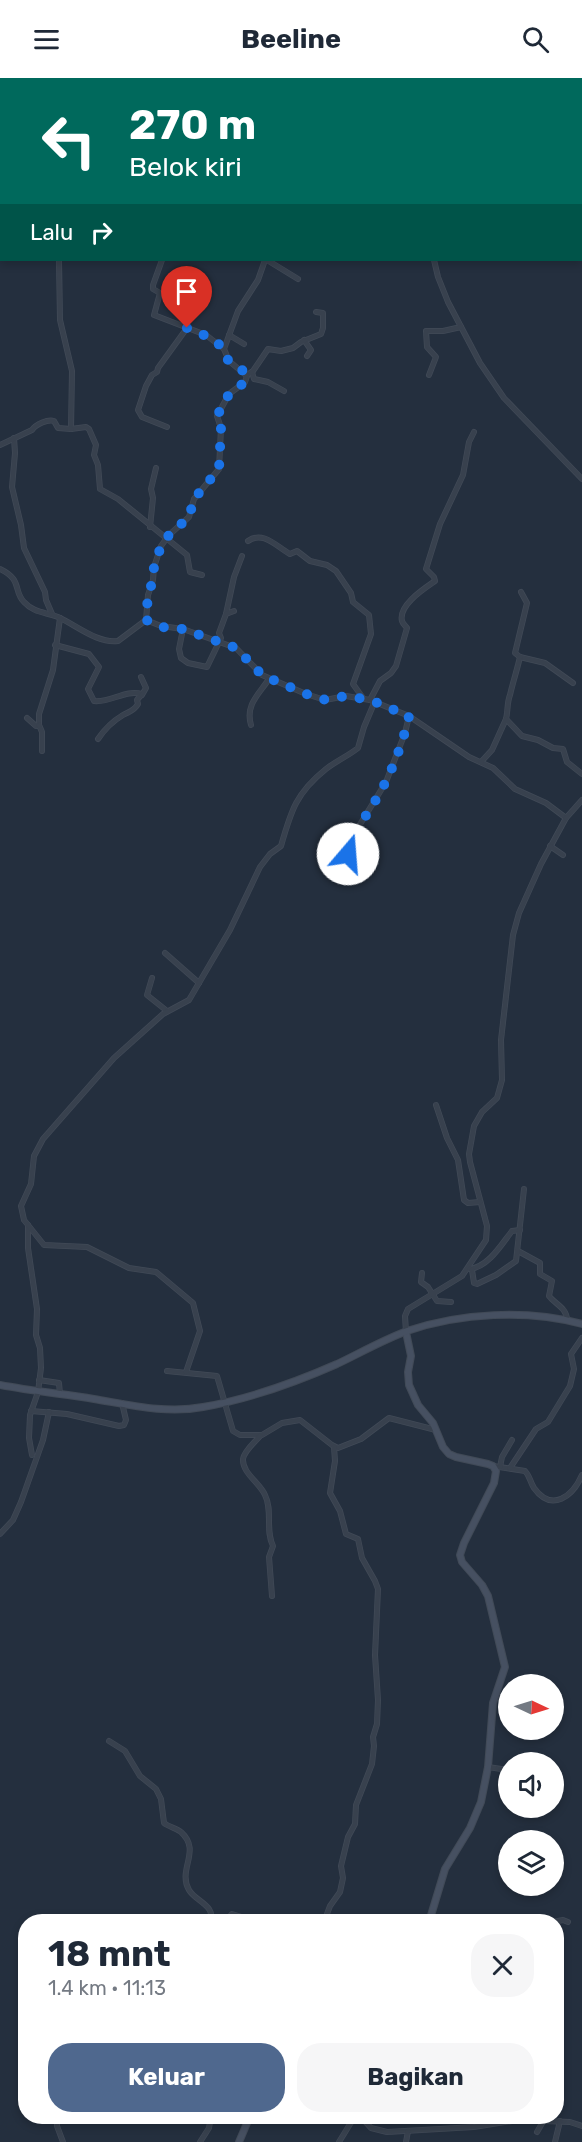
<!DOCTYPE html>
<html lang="id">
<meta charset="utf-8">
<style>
body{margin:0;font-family:Rubik,sans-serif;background:#f6f6f7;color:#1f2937;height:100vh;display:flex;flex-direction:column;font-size:22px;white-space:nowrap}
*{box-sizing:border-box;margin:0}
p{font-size:20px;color:#747a83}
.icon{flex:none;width:33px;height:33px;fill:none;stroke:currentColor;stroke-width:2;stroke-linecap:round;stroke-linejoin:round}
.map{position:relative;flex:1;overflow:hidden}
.drawer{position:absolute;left:18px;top:1836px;width:546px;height:210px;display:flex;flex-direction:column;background:#fff;border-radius:24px;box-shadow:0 3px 9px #0003}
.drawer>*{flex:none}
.guide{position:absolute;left:0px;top:0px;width:582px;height:183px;box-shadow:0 3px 9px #0003;background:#00695c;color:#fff;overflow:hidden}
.needle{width:39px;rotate:94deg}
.fabs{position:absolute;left:498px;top:1596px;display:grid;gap:12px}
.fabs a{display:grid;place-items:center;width:66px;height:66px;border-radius:50%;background:#fff;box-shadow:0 3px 9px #0003;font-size:30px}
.pin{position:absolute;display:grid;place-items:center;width:51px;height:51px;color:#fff;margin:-62px -26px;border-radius:50% 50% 50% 0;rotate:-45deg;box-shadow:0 0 6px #0007}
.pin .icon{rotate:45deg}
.me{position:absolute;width:66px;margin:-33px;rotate:18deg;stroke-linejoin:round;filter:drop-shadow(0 0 4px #0008)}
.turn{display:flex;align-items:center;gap:21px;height:126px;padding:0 30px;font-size:27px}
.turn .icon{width:78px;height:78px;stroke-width:2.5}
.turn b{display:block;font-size:42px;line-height:51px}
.then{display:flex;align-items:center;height:57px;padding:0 30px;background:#0003;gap:12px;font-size:22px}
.round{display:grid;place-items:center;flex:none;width:63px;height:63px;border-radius:24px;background:#f6f6f7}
.headline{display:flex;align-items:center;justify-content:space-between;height:102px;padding:0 30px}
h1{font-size:36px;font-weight:700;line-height:45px}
.button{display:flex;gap:12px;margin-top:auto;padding:12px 30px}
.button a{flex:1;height:69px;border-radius:24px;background:#4f688e;color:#fff;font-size:24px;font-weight:700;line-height:69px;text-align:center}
.button a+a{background:#f6f6f7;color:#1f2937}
header{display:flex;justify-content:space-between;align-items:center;height:78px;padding:0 30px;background:#fff;font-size:27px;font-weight:700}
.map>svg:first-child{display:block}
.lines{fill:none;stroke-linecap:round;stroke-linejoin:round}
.minor-casing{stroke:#414a57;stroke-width:6}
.secondary-casing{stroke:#414a57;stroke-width:8}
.minor{stroke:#38414e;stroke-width:4.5}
.secondary{stroke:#465061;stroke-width:6}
.route{stroke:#1a73e8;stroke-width:10;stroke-dasharray:0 18}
</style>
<header><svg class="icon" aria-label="menu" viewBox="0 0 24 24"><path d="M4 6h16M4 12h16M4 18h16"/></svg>Beeline<svg class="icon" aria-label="search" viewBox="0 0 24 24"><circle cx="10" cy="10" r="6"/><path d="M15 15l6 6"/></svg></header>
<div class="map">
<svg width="582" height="2064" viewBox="0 0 582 2064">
<rect width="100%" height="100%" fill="#242f3e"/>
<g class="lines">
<g class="minor-casing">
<g id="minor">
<path d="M121,0L123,2"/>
<path d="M182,0L183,2"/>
<path d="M476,0L478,2"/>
<path d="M95,2L96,0"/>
<path d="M264,2V1"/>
<path d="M482,2L483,0"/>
<path d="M536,2V0"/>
<path d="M59,182L60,242L72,293L71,351L86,349L89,351L96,367L94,377L98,387L100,411L118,421L187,477L190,494L202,497"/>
<path d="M162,182L153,207V211L160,215L154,237L206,257L224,271"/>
<path d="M267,182L298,201"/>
<path d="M434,182L438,199L448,224L480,285L504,320L582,401"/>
<path d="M229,257L244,266"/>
<path d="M304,262L311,272L307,278"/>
<path d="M252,294L254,301L268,304L284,313"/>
<path d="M247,297L253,293L268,271L281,273L293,270L301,264L321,256L323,250V235L316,234"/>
<path d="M429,297L436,279L427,269L426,253H443L461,249"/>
<path d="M167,349L142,339L138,332L146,308L152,297L157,294L158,290L187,250"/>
<path d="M14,360L15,375L12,409L21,447L24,470L45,514L46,522L52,536"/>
<path d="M0,367L32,352C36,346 48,341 54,343L58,350L71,351"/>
<path d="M150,449L153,420L151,411L156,390"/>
<path d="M248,463C263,452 277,469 290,476L297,473L310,483L327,487L336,493L351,515L353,524L369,537L371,556L353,606L363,620"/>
<path d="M0,491C23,502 13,513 24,524C34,535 45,534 58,539C76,547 98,566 118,563L146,542L161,548L183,551L236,570L262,597L306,616L325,622L346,618L370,622L409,638L469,679L493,690L515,711L546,725L566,740L541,786L519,835L513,857L501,962L502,1002L497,1020L482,1034L474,1048L469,1076L470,1084L487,1148L486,1162L462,1198L408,1231L405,1238L406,1254"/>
<path d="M521,514L527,525L515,575L520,579L545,585L573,605"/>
<path d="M226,536L234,499L242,478"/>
<path d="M146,542L148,517L153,502L154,489L161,468L169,457L189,439L194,421L219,391L221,350L217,338L229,316L245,304L247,298L229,283L224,271L238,233L258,202L265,182"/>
<path d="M183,551L179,571L181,580L188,585L207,589L221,560L219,555L226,536L234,533"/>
<path d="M55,567L89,576L99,589L88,611L94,623C111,625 125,611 142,616L137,622L138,626C134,633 130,633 123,637C113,643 104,652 98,661"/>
<path d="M141,599L146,610L142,617"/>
<path d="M370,622L380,603L391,595L396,588L407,550C405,547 403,546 402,543C398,527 425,510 435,503L434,499L426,491L440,446L463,397L469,364L474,354"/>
<path d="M27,640L36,648L39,647V636L53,592L60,540"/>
<path d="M506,641C508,633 507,624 510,617C513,604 517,592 520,579"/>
<path d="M39,647L42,654V673"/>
<path d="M251,647C245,627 259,616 269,601"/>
<path d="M481,684L492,672L506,641L522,658L538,662L553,670L563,671L567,684L582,696"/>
<path d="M566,740L582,722"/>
<path d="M550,768L563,777"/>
<path d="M353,781L348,776V766L386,704L405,655L409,638"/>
<path d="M165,875L199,905"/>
<path d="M152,900L147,917L167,933"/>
<path d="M436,1027L447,1060L458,1082L464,1122L468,1125L480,1124"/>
<path d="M28,1147V1170L37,1231L36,1257L40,1270L41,1290L38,1314L30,1337L29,1360L32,1377"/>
<path d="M518,1173L540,1185V1196L552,1203L549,1218C555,1226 567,1230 567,1242"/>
<path d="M470,1191C489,1188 501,1167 512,1153L520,1152"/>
<path d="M472,1192L474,1205L477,1206L496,1197L516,1183L524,1111"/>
<path d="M422,1195L421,1204L428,1209L437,1223L451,1224"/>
<path d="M167,1293L217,1298L233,1353L240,1357H262L282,1345L300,1342L332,1367L338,1370L361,1361L389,1340L436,1352"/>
<path d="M186,1294L200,1253L193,1225L156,1194L129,1190L87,1169L44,1167L24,1142L21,1128L31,1106L34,1078L43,1061L114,980L163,936L189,922L230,852L260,789L270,776L281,768C291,733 296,715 326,691C336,683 348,678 358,670L364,649L375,623"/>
<path d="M39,1302L59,1305L60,1316"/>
<path d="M31,1333L67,1336L119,1348L124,1347L126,1342L122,1325"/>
<path d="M260,1358C255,1364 244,1373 243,1381C242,1395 260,1405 265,1417C273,1433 265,1452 273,1468L269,1479L272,1518"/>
<path d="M493,1388L525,1393C530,1398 530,1404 534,1410C552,1435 573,1418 582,1397"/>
<path d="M500,1389L502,1379L512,1362"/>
<path d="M510,1390L536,1351L548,1344L570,1308L574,1291L571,1276L582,1260"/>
<path d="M0,1456L13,1442L21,1424L43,1362L49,1334"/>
<path d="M109,1663L125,1673L140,1698L156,1711L161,1721L164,1745C169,1749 176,1750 181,1754C202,1773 177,1791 189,1812C195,1823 217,1828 210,1844"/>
<path d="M488,1689L508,1692"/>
<path d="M225,1844L232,1836L245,1840H255L256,1844"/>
<path d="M324,1844L330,1828L340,1814L343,1800L341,1788L348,1759L355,1746L356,1727L372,1686L374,1668L373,1659L377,1646L378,1622L375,1577L378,1511L375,1503L362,1480L358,1461L346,1456L340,1433L330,1415L335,1383L334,1369"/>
<path d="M553,1844L563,1842L568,1844"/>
<path d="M57,2038V2048L63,2064"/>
<path d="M360,2038L371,2050L387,2054L474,2049L518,2042L570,2044L582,2048"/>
<path d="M537,2054L544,2042"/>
<path d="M200,2064L209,2050L211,2038"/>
<path d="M339,2064L355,2038"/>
<path d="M406,2064L408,2053"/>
<path d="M555,2064L560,2043"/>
</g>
</g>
<g class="secondary-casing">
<g id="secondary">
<path d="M406,1254L411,1278L408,1294L409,1307L418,1327L433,1345L443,1369L449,1376L456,1379L488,1386L493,1388L496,1393L494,1405L464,1465L460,1477L462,1484L482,1507L488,1518L505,1589L493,1625L488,1689L481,1724L470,1750L445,1791L429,1844"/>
<path d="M0,1307C31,1313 63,1316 94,1321C130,1327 167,1336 203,1329C249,1321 294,1305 337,1286C360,1275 383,1262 407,1253C460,1235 527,1231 582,1246"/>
<path d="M239,2064L250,2038"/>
</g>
</g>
<use href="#minor" class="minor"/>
<use href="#secondary" class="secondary"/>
</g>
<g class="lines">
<path class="route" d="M187,250C199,256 213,258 222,270C225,273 225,279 229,283C234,289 244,290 247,299L245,304L229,316L217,338L221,350L219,391L194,421L189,439L169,457L161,468L154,489L153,502L148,517L146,542L161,549L183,551L236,570L262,597L306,616L326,622L346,618L370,622L409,638C401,673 387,706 367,736C359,748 345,761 348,776"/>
</g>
</svg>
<div class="fabs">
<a><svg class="needle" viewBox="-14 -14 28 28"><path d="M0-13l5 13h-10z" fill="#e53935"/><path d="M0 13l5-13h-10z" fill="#747a83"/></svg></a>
<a><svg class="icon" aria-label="sound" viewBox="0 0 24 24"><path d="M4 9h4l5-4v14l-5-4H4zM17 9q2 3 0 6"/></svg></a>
<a><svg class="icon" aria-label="layers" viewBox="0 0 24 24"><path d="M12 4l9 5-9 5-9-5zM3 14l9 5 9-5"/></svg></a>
</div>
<div class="pin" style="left:187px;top:250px;background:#d93025"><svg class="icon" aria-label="arrive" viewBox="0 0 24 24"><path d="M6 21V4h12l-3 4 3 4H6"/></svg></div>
<svg class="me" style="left:348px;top:776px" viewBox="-20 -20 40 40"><circle r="19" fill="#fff"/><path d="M0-13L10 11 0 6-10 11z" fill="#1a73e8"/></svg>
<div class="guide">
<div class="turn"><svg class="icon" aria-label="left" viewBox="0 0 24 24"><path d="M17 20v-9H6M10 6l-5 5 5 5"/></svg><div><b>270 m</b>Belok kiri</div></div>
<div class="then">Lalu<svg class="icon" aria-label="right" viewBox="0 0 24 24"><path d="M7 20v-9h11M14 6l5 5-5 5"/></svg></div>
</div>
<section class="drawer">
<div class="headline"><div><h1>18 mnt</h1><p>1.4 km · 11:13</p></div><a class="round"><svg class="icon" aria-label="close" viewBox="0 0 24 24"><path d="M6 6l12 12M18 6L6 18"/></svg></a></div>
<div class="button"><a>Keluar</a><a>Bagikan</a></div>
</section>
</div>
